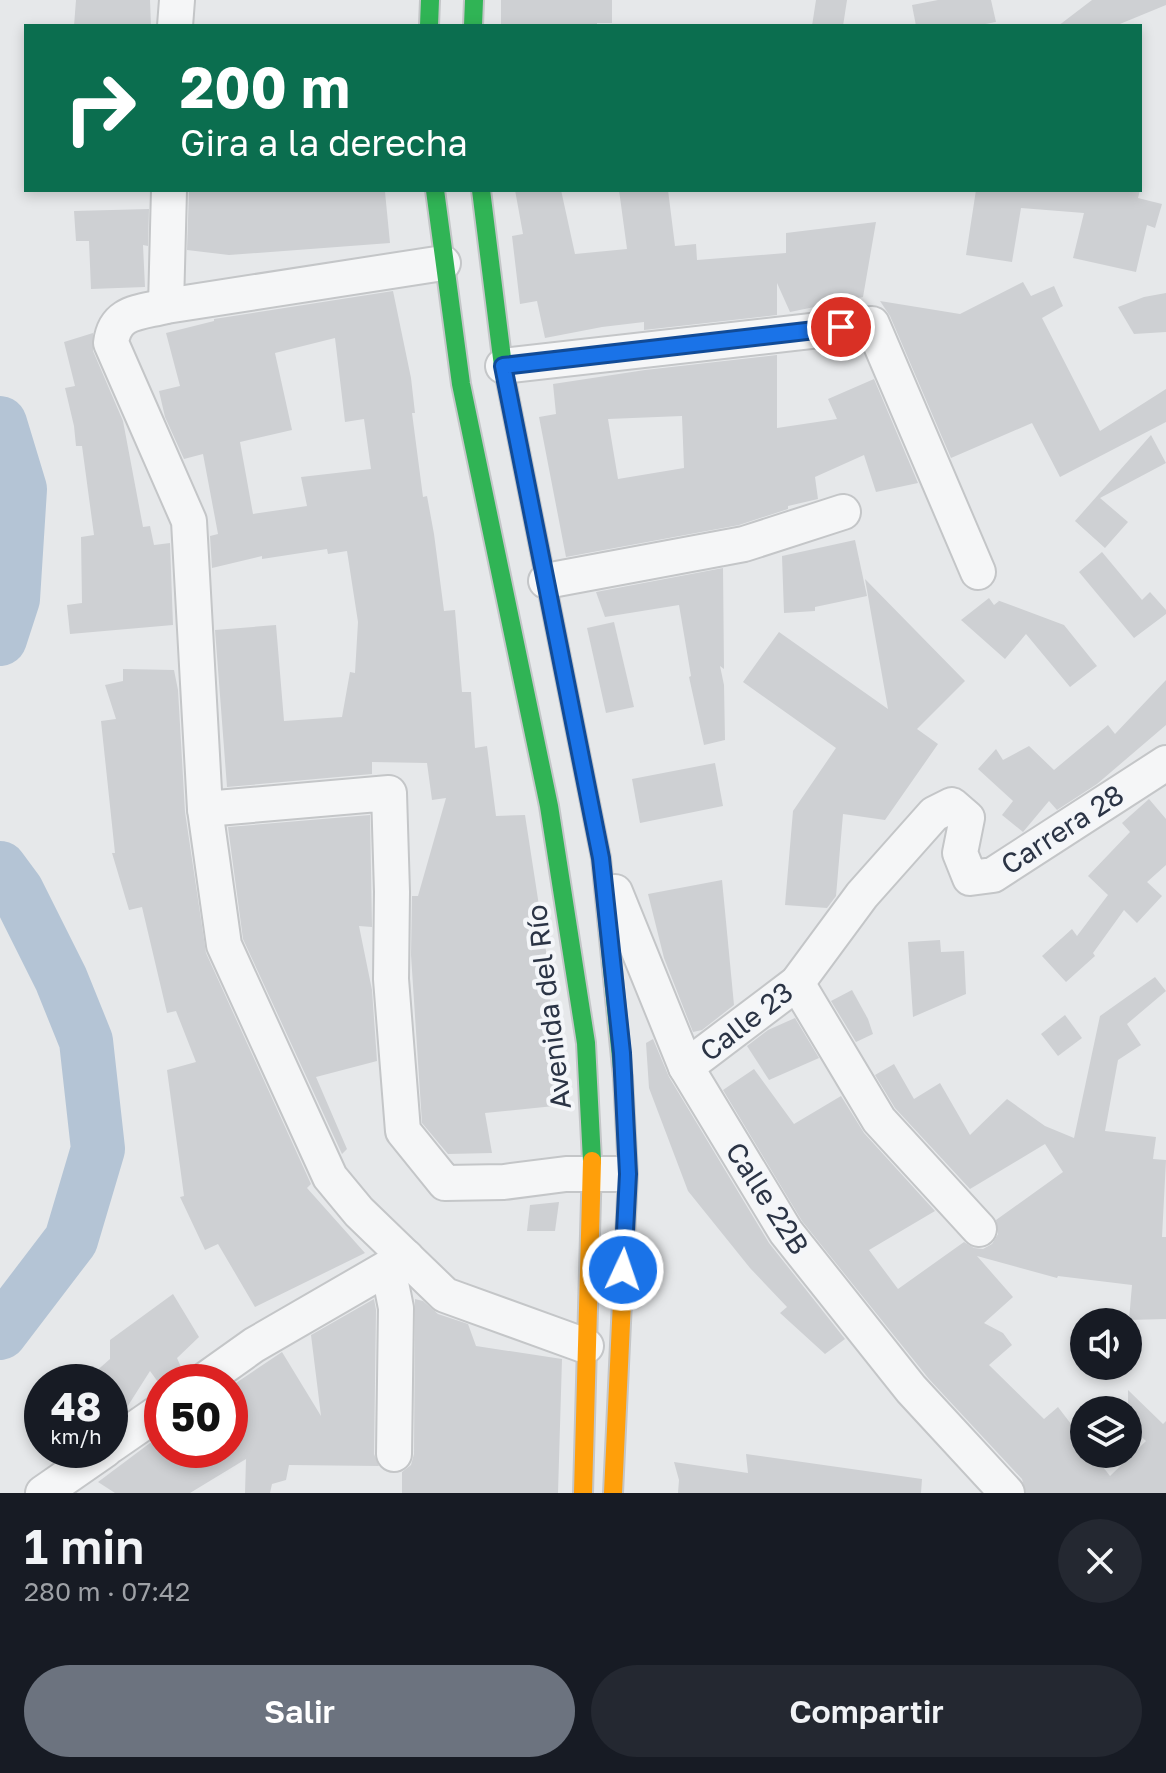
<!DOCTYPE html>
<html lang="es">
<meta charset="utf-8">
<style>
body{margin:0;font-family:"Golos Text",sans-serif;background:#242831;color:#f1f3f6;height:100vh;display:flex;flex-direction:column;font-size:30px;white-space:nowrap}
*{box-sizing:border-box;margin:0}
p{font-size:26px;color:#9ea1a6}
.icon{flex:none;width:44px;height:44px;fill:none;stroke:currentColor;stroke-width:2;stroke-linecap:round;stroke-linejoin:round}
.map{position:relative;height:1493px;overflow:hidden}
.sheet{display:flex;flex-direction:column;background:#171b24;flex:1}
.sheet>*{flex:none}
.top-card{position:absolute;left:24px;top:24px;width:1118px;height:168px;border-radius:0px;box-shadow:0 4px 12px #0003;background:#0b6e4f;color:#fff;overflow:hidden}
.controls{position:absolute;left:1070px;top:1308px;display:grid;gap:16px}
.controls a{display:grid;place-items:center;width:72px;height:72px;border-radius:50%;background:#171b24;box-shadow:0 4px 12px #0003;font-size:40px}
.speed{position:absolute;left:24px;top:1364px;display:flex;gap:16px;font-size:40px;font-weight:700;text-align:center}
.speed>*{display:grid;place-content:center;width:104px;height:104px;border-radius:50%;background:#171b24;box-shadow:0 4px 12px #0003;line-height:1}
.speed small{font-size:20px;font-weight:400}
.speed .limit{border:12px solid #d22;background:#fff;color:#111}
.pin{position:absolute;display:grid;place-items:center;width:68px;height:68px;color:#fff;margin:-34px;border:4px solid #fff;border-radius:50%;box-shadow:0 2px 8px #0007}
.me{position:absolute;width:88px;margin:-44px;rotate:3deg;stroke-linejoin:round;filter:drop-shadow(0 0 6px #0008)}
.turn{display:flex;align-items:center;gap:28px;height:168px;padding:0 24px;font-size:36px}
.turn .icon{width:104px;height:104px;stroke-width:2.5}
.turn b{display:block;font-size:56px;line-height:68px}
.round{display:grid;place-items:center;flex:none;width:84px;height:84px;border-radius:42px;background:#242831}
.summary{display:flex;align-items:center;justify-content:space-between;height:136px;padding:0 24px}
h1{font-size:48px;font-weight:600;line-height:60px}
.button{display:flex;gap:16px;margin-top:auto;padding:16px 24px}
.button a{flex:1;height:92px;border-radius:48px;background:#6c737f;color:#fff;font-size:32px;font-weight:600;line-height:92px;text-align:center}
.button a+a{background:#242831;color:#f1f3f6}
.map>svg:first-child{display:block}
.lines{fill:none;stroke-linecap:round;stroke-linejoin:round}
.river{stroke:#b4c4d5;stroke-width:54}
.building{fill:#ced0d3;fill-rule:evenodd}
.street-casing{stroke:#c4c6c8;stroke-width:38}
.fast-casing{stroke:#c4c6c8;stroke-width:22}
.slow-casing{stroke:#c4c6c8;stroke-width:22}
.street{stroke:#f5f6f7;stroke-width:34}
.fast{stroke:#30b455;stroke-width:18}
.slow{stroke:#ff9f0a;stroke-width:18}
.route-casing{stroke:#114b97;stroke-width:20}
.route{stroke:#1a73e8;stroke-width:14}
.labels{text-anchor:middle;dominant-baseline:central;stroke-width:8;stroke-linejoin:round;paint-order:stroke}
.street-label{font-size:28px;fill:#2b3445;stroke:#f4f6f9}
</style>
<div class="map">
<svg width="1166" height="1493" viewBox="0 0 1166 1493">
<rect width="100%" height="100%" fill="#e6e8ea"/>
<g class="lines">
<g class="river">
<path d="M0,423L20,489L13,599L0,639"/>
<path d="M0,868L17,891L61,979L86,1041L98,1149L71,1240L0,1333"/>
</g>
</g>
<g class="building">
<path d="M76,0H150L151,26H74Z"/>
<path d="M501,0H612V23H597V26H501Z"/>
<path d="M816,0H847L843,26H812Z"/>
<path d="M938,0H991L996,22L975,26H916L912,5Z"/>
<path d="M1092,0H1166V5L1115,26H1058Z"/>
<path d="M189,190L385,192L390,243L229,255L187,250Z"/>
<path d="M515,190H561L575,254L627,249L619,190H668L675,246L696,244L697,260L786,253V233L876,222L863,297L790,312L777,283V315L644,330V322L602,327L545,338L537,301L520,304L512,236L523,234Z"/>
<path d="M976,190H1140L1138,198L1162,204L1155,228L1147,225L1136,272L1073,258L1084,213L1021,208L1012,262L966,255Z"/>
<path d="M149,209L148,246L143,245L145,287L91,289L89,241H76L74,211Z"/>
<path d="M1023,282L1031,296L1054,286L1063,306L1042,318L1100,431L1166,389V422L1060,477L1032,423L951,458L890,316L880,301L960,314Z"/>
<path d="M393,291L411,378L415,413H412L423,497L427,496L434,534L444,611L455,610L462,692H471L475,748L487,746L496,816L525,815L548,964H545L564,1098V1105L485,1113L492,1153L448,1154L422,1123L411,955L412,896H418L446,798L432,800L427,763L372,762V774L227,787L215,630L276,625L284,721L342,717L350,672L355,673L358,622L347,551L328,554L327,549L262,559V556L212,568L210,536L218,534L203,454L184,459L165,417L159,391L180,386L166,333L214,321V319ZM335,338L345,422L364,419L371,469L301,477L307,506L253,514L240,442L292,430L275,353Z"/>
<path d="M1166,293V332L1134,334L1118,307L1144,297Z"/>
<path d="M93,333V351L123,421L143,527L150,526L154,545L170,543L173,625L70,634L67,605L82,603L81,537L94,535L82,446H76L74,426L65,388L75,386L64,342Z"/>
<path d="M777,355V428L837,419L828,399L874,379L918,483L876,492L864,455L815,477L818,499L788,506V509L739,525L566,557L539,417L556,414L553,384L645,370ZM682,416L684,468L618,479L608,419Z"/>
<path d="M1151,435L1166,463L1100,498L1128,522L1105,548L1075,521Z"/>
<path d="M855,540L867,596L815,607V611L784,613L782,556Z"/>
<path d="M1102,552L1142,600L1150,592L1166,610V614L1134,638L1079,572Z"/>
<path d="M723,568L724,669L720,666L724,685L725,740L704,745L689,677L691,676L679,605L605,617L596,592Z"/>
<path d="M865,579L965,681L917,729L938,744L885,820L843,814L836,896L827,908L785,905L793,811L836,748L743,682L779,632L888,709Z"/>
<path d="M989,598L994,605L999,601L997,600L1064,625L1097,666L1070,687L1026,634L1005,659L961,620Z"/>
<path d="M614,622L634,707L606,713L587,628Z"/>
<path d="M123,669L174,670L178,690L185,812L206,953L311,1184L307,1188L365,1253L255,1307L218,1244L205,1250L180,1197L184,1196L167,1070L196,1062L176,1011L167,1013L142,907L129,910L112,853H115L101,721L116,719L105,685L123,681Z"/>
<path d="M1166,680V725L1097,784L1057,810L1049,801L1023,832L1002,815L1013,801L978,769L996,749L1003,760L1029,746L1054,770L1108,725L1115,734Z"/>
<path d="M715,763L723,806L640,823L632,779Z"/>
<path d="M1149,799L1166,819V865L1147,882L1162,896L1137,923L1124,910L1093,953L1095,956L1066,982L1042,956L1072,929L1077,936L1108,895L1088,876L1130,832L1122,823Z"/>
<path d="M370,815L372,927L359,926L372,990L377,1061L316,1077L347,1149L342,1154L243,939L228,827Z"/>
<path d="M722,880L734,1005L702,1030L693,1032L664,958L648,894Z"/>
<path d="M940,940L941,952L964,951L966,994L913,1017L908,942Z"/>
<path d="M1155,977L1166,991L1127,1024L1141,1045L1118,1060L1105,1131L1156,1137L1153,1159L1166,1160L1162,1237H1166V1319L1129,1320L1132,1285L1058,1276L1057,1278L977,1256L1013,1297L984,1323L1003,1333L1012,1345L989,1365L1044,1419L1058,1407L1084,1441V1454H1093L1110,1476L1146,1441L1128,1425V1390L1163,1424L1166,1421V1493H1026L1022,1479L929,1379L802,1221L723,1090L754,1069L794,1124L841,1096L864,1133L935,1211L869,1250L898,1289L964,1242L974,1248L983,1249L992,1244L998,1234L996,1220L1063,1172L1045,1144L970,1189L895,1108L875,1075L894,1064L914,1099L940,1083L970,1135L1007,1099L1045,1126L1074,1138L1100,1016Z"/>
<path d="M852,990L868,1019L873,1034L856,1042L831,1001Z"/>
<path d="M1065,1015L1082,1038L1058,1056L1041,1034Z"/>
<path d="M795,1018L819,1058L769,1080L747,1046L768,1030Z"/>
<path d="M653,1039L669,1077L769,1243L845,1339L825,1354L780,1313L787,1307L750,1268L688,1191L649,1088L646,1043Z"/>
<path d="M559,1202L555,1231H527L530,1205Z"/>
<path d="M173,1294L199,1337L177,1358L184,1374L182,1382H158L150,1371L124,1412L110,1422V1382H84L110,1359V1340Z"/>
<path d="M374,1299L376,1310L374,1454L379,1466L289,1465L286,1480L272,1484L270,1493H245L246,1459L190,1493H115L98,1482L162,1434V1450H230V1387L282,1352L321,1416L311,1335Z"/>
<path d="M415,1299L423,1301L438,1314L468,1324L476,1346L562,1359L558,1493H402V1472L411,1465L414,1454Z"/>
<path d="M746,1454L922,1479L921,1493H678L679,1480L674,1462L748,1473Z"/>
</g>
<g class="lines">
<g class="street-casing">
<g id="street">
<path d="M175,26L177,0"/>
<path d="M443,263L166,306C139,313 115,311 111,343L189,521L205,809L224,945L330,1177L359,1212L445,1295L586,1346"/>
<path d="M166,306L169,190"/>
<path d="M503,366L872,324L978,572"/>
<path d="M546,581L744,544L843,512"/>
<path d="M205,809L389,793L392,892L391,979L403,1131L445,1183L504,1182L566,1174H615"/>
<path d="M615,892L686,1067L786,1232L911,1389L1007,1493"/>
<path d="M797,983L879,1120L979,1229"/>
<path d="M686,1067L797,983L862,895L934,814L952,805L967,818L960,853L970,878L993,875L1166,763"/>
<path d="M388,1268L396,1308L394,1454"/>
<path d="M202,1382L254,1345L406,1257"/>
<path d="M110,1446L162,1410"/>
<path d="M43,1493L105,1450"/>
</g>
</g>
<g class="fast-casing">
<g id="fast">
<path d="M429,26L430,0"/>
<path d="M473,26L474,0"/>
<path d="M435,190L461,384L549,806L586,1043L592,1161"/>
<path d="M481,190L503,366L601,858L623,1078"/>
</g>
</g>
<g class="slow-casing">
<g id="slow">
<path d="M583,1493L592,1161"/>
<path d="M613,1493L628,1174L623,1078"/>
</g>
</g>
<use href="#street" class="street"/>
<use href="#fast" class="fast"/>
<use href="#slow" class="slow"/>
</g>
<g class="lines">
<g class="route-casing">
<path id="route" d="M623,1270L628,1174L622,1053L601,858L503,366L841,327"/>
</g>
<use href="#route" class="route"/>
</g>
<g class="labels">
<g class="street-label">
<text transform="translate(1062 829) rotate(-33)">Carrera 28</text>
<text transform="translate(548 1007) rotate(-97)">Avenida del Río</text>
<text transform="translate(746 1021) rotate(-38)">Calle 23</text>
<text transform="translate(768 1198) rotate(57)">Calle 22B</text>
</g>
</g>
</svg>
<div class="controls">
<a><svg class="icon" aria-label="sound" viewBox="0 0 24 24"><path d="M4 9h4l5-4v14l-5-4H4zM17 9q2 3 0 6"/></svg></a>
<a><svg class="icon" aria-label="layers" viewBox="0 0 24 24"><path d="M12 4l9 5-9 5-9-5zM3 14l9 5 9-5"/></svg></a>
</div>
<div class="speed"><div>48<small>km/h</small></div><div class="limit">50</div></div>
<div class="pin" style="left:841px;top:327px;background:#d93025"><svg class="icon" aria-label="arrive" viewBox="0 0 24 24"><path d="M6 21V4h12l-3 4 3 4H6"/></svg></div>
<svg class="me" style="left:623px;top:1270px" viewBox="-20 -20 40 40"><circle r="17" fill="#1a73e8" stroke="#fff" stroke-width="3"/><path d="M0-11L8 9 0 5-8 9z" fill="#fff"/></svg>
<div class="top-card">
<div class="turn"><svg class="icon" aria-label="right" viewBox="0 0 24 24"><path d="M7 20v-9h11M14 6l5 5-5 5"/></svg><div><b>200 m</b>Gira a la derecha</div></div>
</div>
</div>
<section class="sheet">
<div class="summary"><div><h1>1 min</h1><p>280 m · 07:42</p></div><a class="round"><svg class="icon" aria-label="close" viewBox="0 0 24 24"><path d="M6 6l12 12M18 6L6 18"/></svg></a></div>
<div class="button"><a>Salir</a><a>Compartir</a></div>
</section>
